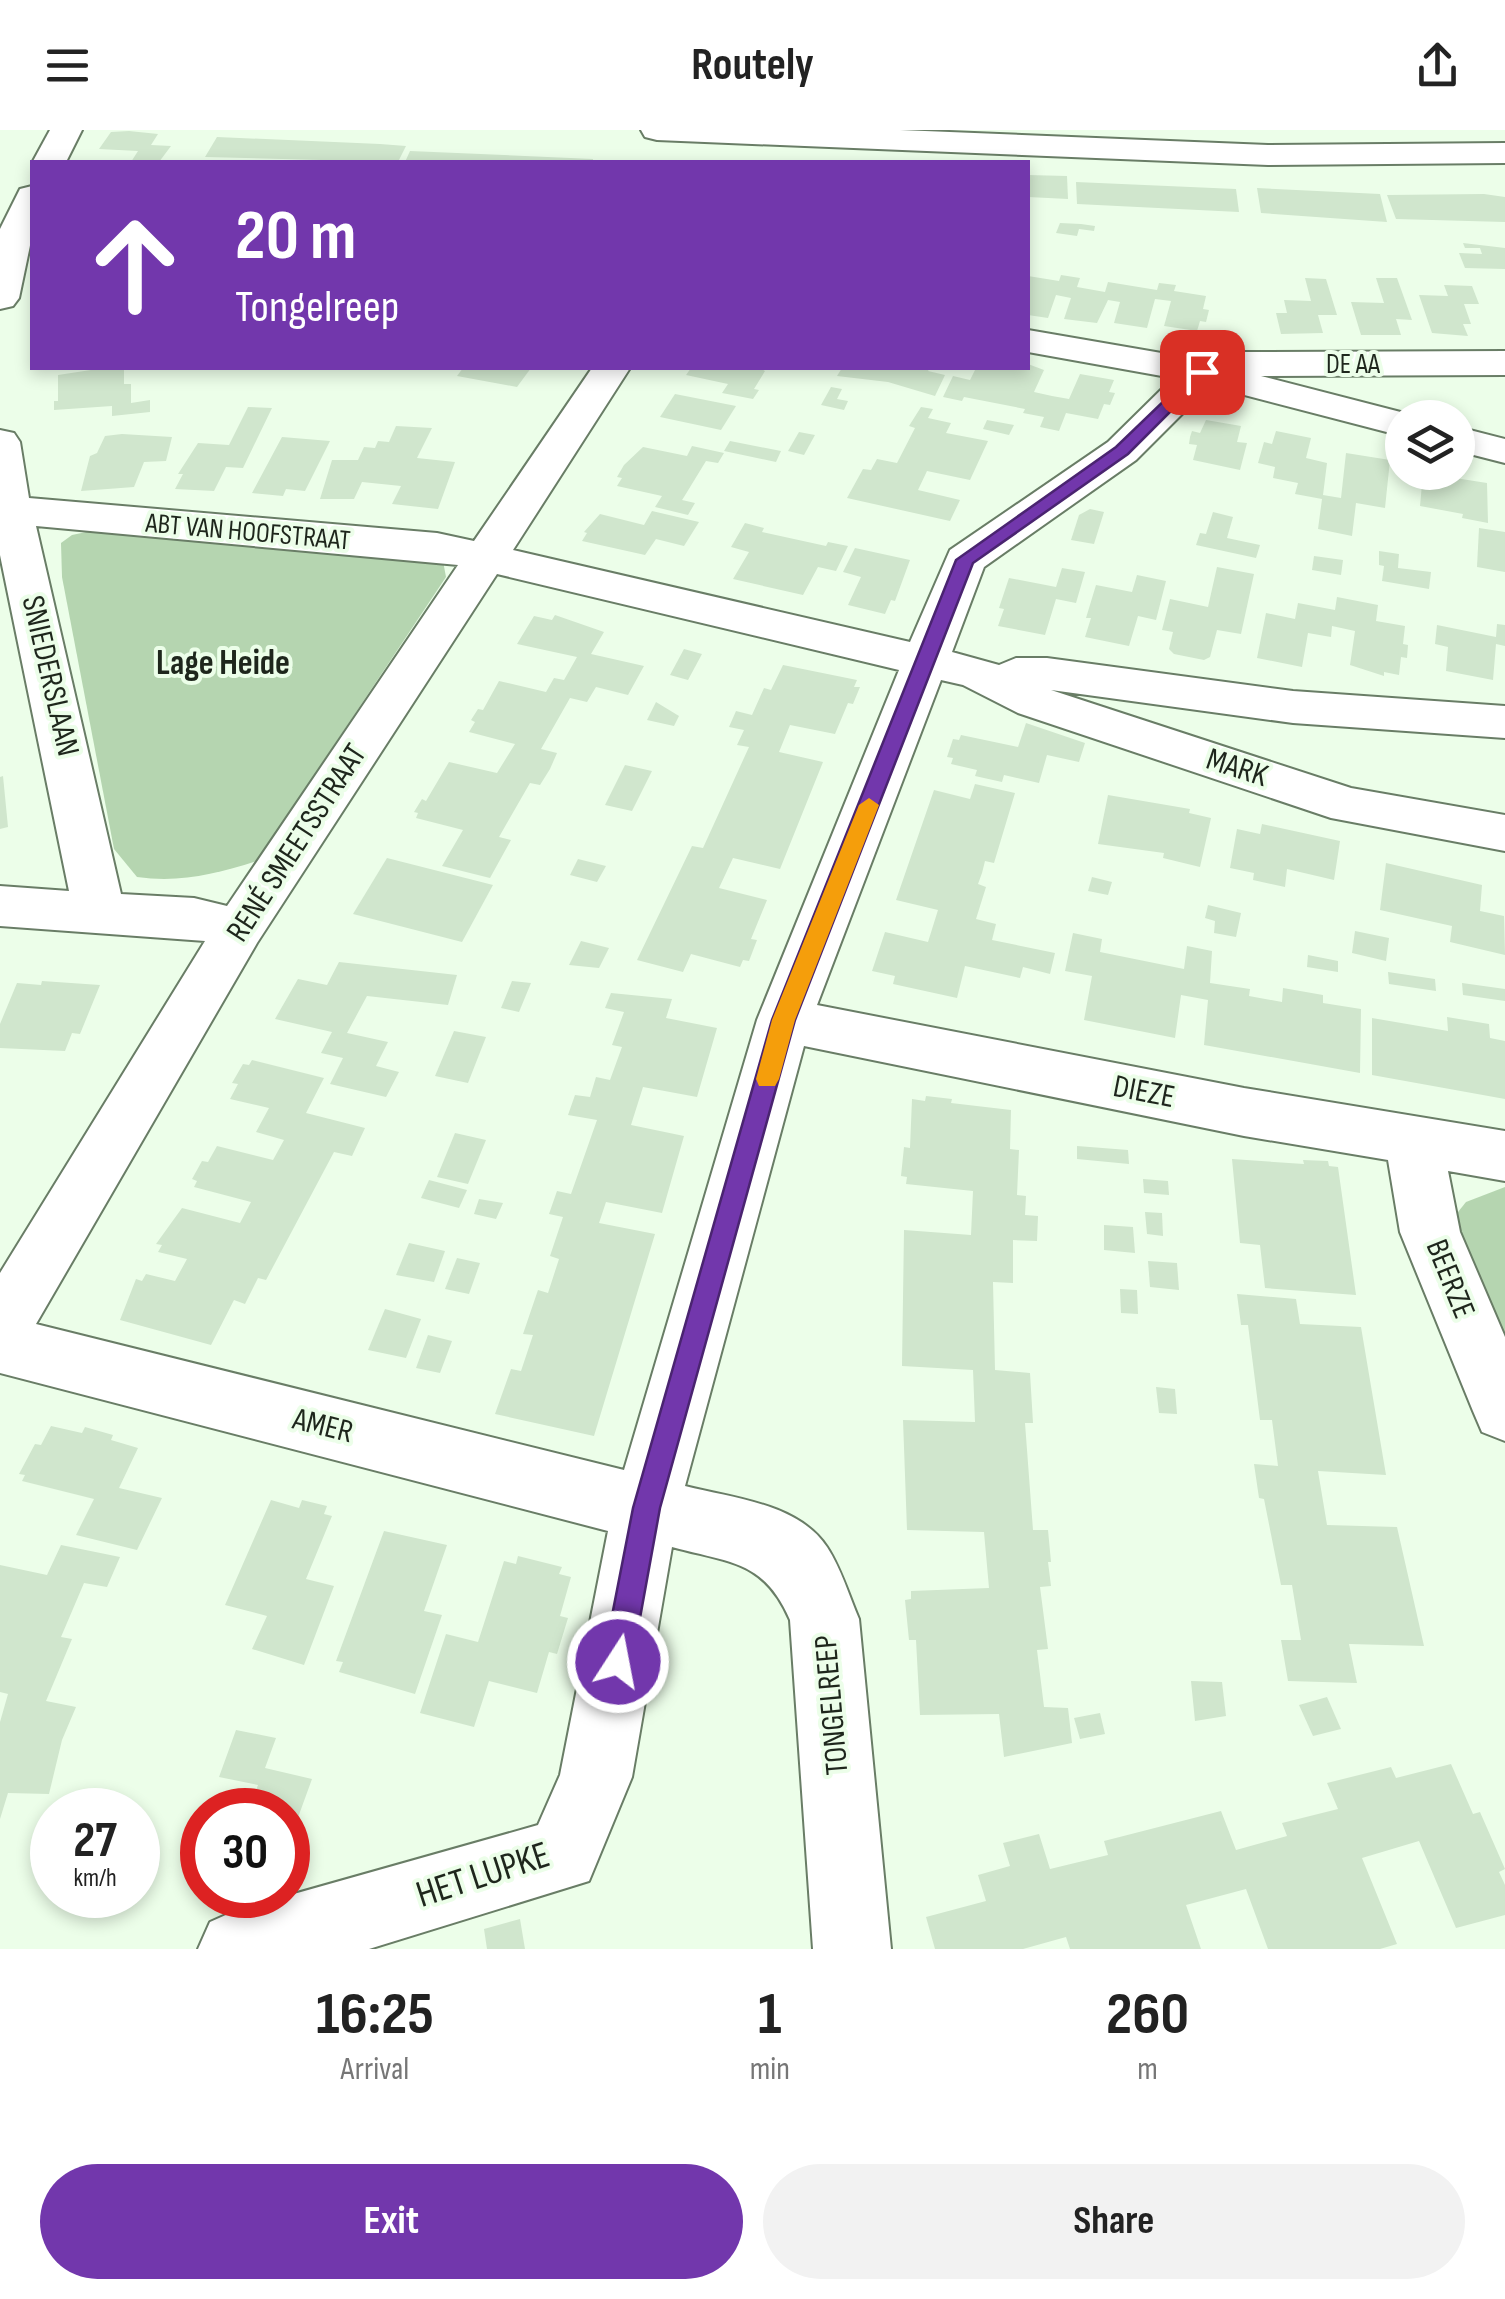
<!DOCTYPE html>
<meta charset="utf-8">
<style>
body{margin:0;font-family:"Sofia Sans Condensed",sans-serif;background:#f2f2f2;color:#222;height:100vh;display:flex;flex-direction:column;font-size:38px;white-space:nowrap}
*{box-sizing:border-box;margin:0}
p{font-size:32px;color:#767676}
.icon{flex:none;width:55px;height:55px;fill:none;stroke:currentColor;stroke-width:2;stroke-linecap:round;stroke-linejoin:round}
.map{position:relative;height:1819px;overflow:hidden}
.details{display:flex;flex-direction:column;background:#fff;flex:1}
.details>*{flex:none}
.guide{position:absolute;left:30px;top:30px;width:1000px;height:210px;border-radius:0px;box-shadow:0 5px 15px #0003;background:#7237ac;color:#fff;overflow:hidden}
.fabs{position:absolute;left:1385px;top:270px;display:grid;gap:20px}
.fabs a{display:grid;place-items:center;width:90px;height:90px;border-radius:50%;background:#fff;box-shadow:0 5px 15px #0003;font-size:50px}
.speed{position:absolute;left:30px;top:1658px;display:flex;gap:20px;font-size:50px;font-weight:700;text-align:center}
.speed>*{display:grid;place-content:center;width:130px;height:130px;border-radius:50%;background:#fff;box-shadow:0 5px 15px #0003;line-height:1}
.speed small{font-size:25px;font-weight:400}
.speed .limit{border:15px solid #d22;background:#fff;color:#111}
.pin{position:absolute;display:grid;place-items:center;width:85px;height:85px;color:#fff;margin:-42px;border-radius:20px;box-shadow:0 5px 15px #0006}
.me{position:absolute;width:110px;margin:-55px;rotate:11deg;stroke-linejoin:round;filter:drop-shadow(0 0 8px #0008)}
.turn{display:flex;align-items:center;gap:35px;height:210px;padding:0 40px;font-size:45px}
.turn .icon{width:130px;height:130px;stroke-width:2.5}
.turn b{display:block;font-size:70px;line-height:85px}
.eta{display:flex;justify-content:space-evenly;align-items:center;height:170px;text-align:center}
.eta b{font-size:60px;font-weight:700;line-height:70px}
.primary-button{display:flex;gap:20px;margin-top:auto;padding:20px 40px}
.primary-button a{flex:1;height:115px;border-radius:60px;background:#7237ac;color:#fff;font-size:40px;font-weight:700;line-height:115px;text-align:center}
.primary-button a+a{background:#f2f2f2;color:#222}
header{display:flex;justify-content:space-between;align-items:center;height:130px;padding:0 40px;background:#fff;font-size:45px;font-weight:700}
.map>svg:first-child{display:block}
.green{fill:#b5d5b0}
.building{fill:#d0e6cd}
.lines{fill:none;stroke-linecap:round;stroke-linejoin:round}
.minor-casing{stroke:#697d66;stroke-width:4}
.minor{fill:#fff;fill-rule:evenodd}
.route{fill:#7237ac;stroke:#4a2470;stroke-width:2.5}
.slow{fill:#f59e0b}
.labels{text-anchor:middle;dominant-baseline:central;stroke-width:8;stroke-linejoin:round;paint-order:stroke}
.far-street-label{font-size:28px;fill:#1e261c;stroke:#ecfee9}
.street-label{font-size:32px;fill:#1e261c;stroke:#ecfee9}
.neighbourhood-label{font-size:35px;font-weight:bold;fill:#1e261c;stroke:#ecfee9}
.near-street-label{font-size:38px;fill:#1e261c;stroke:#ecfee9}
</style>
<header><svg class="icon" aria-label="menu" viewBox="0 0 24 24"><path d="M4 6h16M4 12h16M4 18h16"/></svg>Routely<svg class="icon" aria-label="share" viewBox="0 0 24 24"><path d="M12 15V3M7 8l5-5 5 5M5 13v7h14v-7"/></svg></header>
<div class="map">
<svg width="1505" height="1819" viewBox="0 0 1505 1819">
<rect width="100%" height="100%" fill="#ecfee9"/>
<g class="green">
<path d="M91,401L291,410L443,431L446,447L257,731C216,744 180,753 137,747L114,719L62,447L61,413L72,405Z"/>
<path d="M1505,1057V1213L1450,1092L1466,1072Z"/>
</g>
<g class="building">
<path d="M129,1L158,4L151,15L171,16L159,32H131L138,21L99,19L111,2Z"/>
<path d="M217,7L380,14L406,16L398,32L205,27Z"/>
<path d="M410,21L593,29V32H405Z"/>
<path d="M1028,45L1067,46L1068,69L1028,67Z"/>
<path d="M1076,52L1236,59L1239,82L1077,74Z"/>
<path d="M1257,58L1380,64L1387,92L1261,83Z"/>
<path d="M1484,64L1505,67V92L1396,89L1387,65Z"/>
<path d="M1060,93L1081,94L1095,96L1094,101L1079,99L1077,106L1056,103Z"/>
<path d="M1463,113L1505,118V139L1465,138L1459,123L1482,124L1480,118H1465Z"/>
<path d="M1061,145L1080,148L1077,157L1105,162L1108,152L1157,160L1159,153L1176,155L1174,161L1206,166L1203,179L1209,180L1206,192L1200,191L1197,201L1164,196L1171,171L1155,169L1147,198L1114,193L1120,172L1108,170L1097,193L1064,189L1071,168L1056,165L1048,188L1028,185V146L1059,151Z"/>
<path d="M1305,148L1326,149L1337,185H1318L1323,203L1281,204L1276,183H1287L1284,170L1311,171Z"/>
<path d="M1376,148H1397L1412,190L1396,189L1401,205H1361L1351,172L1384,173Z"/>
<path d="M1444,155L1472,156L1479,174H1464L1471,194H1463L1468,206L1432,203L1419,165L1448,166Z"/>
<path d="M1028,234L1044,240L1034,262L1052,266L1069,269L1080,244L1114,250L1109,262L1115,263L1110,275L1104,274L1098,289L1066,283L1059,301L1040,297L1044,287L1023,283L1025,279L964,267L962,271L943,267L953,246L970,250L976,238H1028Z"/>
<path d="M104,238H124V254H131V273L150,270V282L112,286V276L54,280V271H58V245Z"/>
<path d="M463,238H531L517,257L457,246Z"/>
<path d="M691,238H760L765,241L754,259L759,260L753,269L722,263L728,254L686,245Z"/>
<path d="M842,238H930L928,241L945,245L935,266L888,252L837,246Z"/>
<path d="M831,257L842,259L837,269L848,271L844,280L821,275Z"/>
<path d="M675,264L736,276L721,300L660,287Z"/>
<path d="M248,277L272,278L243,338L226,337L214,361L175,359L183,344H178L198,313L229,315Z"/>
<path d="M921,277L933,279L928,288L951,293L946,303L988,311L970,350L927,341L918,360L960,370L950,391L847,368L863,339L871,340L877,329L897,333L915,298L909,296Z"/>
<path d="M987,290L1014,295L1009,305L983,299Z"/>
<path d="M1206,290L1241,296L1237,312L1247,313L1240,340L1193,330L1197,315L1189,314L1190,307L1192,301L1200,303Z"/>
<path d="M396,296L432,298L417,328L455,332L438,379L392,374L401,356L362,352L354,369H320L332,330H358L364,317L375,318L378,311L389,312Z"/>
<path d="M1276,301L1311,308L1306,328L1327,333L1323,365L1341,368L1346,323L1390,330L1385,378L1356,373L1352,406L1318,399L1322,369L1295,364L1298,353L1273,348L1275,337L1258,333L1264,312L1272,314Z"/>
<path d="M799,302L815,305L804,325L788,321Z"/>
<path d="M122,304L172,307L166,331L144,332L134,357L81,361L90,326L97,323L105,306Z"/>
<path d="M282,307L330,311L305,361L286,359L283,366L252,363Z"/>
<path d="M730,311L781,321L776,332L724,321Z"/>
<path d="M692,316L724,323L718,333L706,331L684,367L682,370L695,373L688,385L655,377L662,366L617,356L622,348L617,347L624,335L643,317L687,326Z"/>
<path d="M1423,343L1487,353L1488,393L1462,388L1463,384L1420,376Z"/>
<path d="M1090,379L1104,382L1094,414L1071,410L1079,385Z"/>
<path d="M652,381L699,392L684,416L656,409L645,425L582,411L587,403L584,402L600,384L644,395Z"/>
<path d="M1213,382L1233,387L1227,408L1260,415L1256,428L1196,415L1200,403L1206,404Z"/>
<path d="M745,393L764,398L762,402L826,416L828,412L848,416L836,441L818,437L803,465L733,449L749,422L731,417Z"/>
<path d="M1479,398L1505,402V442L1477,437Z"/>
<path d="M855,418L910,430L895,471L891,470L885,484L848,475L861,447L843,442Z"/>
<path d="M1379,421L1399,424L1398,438L1431,442L1429,459L1382,451L1384,436L1379,435Z"/>
<path d="M1314,426L1343,430L1341,445L1312,440Z"/>
<path d="M1217,437L1254,444L1241,504L1217,500L1210,527L1204,530L1174,524L1169,519L1173,502L1162,500L1170,469L1208,477Z"/>
<path d="M1062,438L1085,442L1076,473L1056,469L1045,505L998,496L1004,479L999,478L1009,448L1056,457Z"/>
<path d="M1137,445L1166,451L1156,490L1138,486L1129,516L1085,507L1091,488H1086L1096,455L1132,462Z"/>
<path d="M1337,467L1378,475L1376,491L1405,496L1403,514L1408,515L1407,528L1401,527L1399,545L1384,542V546L1350,535L1355,501L1332,496L1331,507L1308,503L1302,537L1257,528L1266,483L1295,489L1298,473L1335,480Z"/>
<path d="M555,485L604,502L591,524L644,536L628,565L596,557L587,572L570,568L541,619L557,623L550,639L540,655L530,653L499,707L511,710L490,748L442,736L463,700L416,688L418,683L414,682L422,669L426,671L449,632L497,643L515,614L469,602L475,592L471,590L478,579L483,580L499,551L546,562L554,548L564,550L577,527L517,514L534,486L552,490Z"/>
<path d="M1497,494L1505,495V516L1496,514L1493,550L1446,541L1448,517L1435,514L1437,495L1496,507Z"/>
<path d="M684,519L702,524L688,550L670,545Z"/>
<path d="M783,535L857,550L854,557H860L853,574L848,573L835,604L790,595L779,622L823,632L780,739L733,728L719,758L767,770L751,809L757,810L749,831L743,830L740,837L691,824L683,842L637,830L692,716L703,718L749,617L737,615L744,600L729,597L736,581L752,585L764,558L771,560Z"/>
<path d="M656,572L679,586L674,596L647,590Z"/>
<path d="M1026,593L1085,613L1079,632L1047,625L1039,653L1004,645L1002,652L975,646L977,640L951,634L953,628L947,627L953,609L959,610L961,605L1018,617Z"/>
<path d="M625,635L652,641L632,681L605,675Z"/>
<path d="M3,646L8,697L0,699V647Z"/>
<path d="M975,654L1015,663L994,733L985,731L982,743L978,754L986,757L976,789L996,794L992,810L1055,823L1050,844L1023,837L1020,848L965,836L957,868L893,854L895,846L872,841L885,802L928,812L938,780L896,770L934,660L970,669Z"/>
<path d="M1108,665L1190,679L1189,683L1211,688L1200,737L1163,728L1164,723L1098,714Z"/>
<path d="M1262,694L1340,711L1334,750L1287,739L1285,757L1253,750L1254,743L1230,738L1237,699L1260,704Z"/>
<path d="M387,728L493,755L462,812L353,784Z"/>
<path d="M578,729L606,736L597,752L570,745Z"/>
<path d="M1386,733L1482,755L1480,781L1504,786L1505,825L1450,812L1452,796L1380,780Z"/>
<path d="M1092,747L1112,752L1108,765L1088,761Z"/>
<path d="M1208,775L1241,783L1236,807L1214,803L1215,791L1205,788Z"/>
<path d="M1355,801L1389,808L1386,831L1352,823Z"/>
<path d="M1073,803L1102,809L1100,822L1184,839L1187,816L1212,821L1210,853L1250,859L1249,866L1282,872L1283,858L1323,865V873L1361,879L1360,943L1204,915L1208,870L1181,865L1175,908L1084,890L1092,846L1065,841Z"/>
<path d="M581,811L609,818L599,838L569,835Z"/>
<path d="M1308,825L1338,831V842L1307,837Z"/>
<path d="M339,832L457,845L448,875L367,866L347,903L388,912L376,936L399,942L386,967L330,954L343,928L321,923L332,902L275,889L298,849L327,855Z"/>
<path d="M1388,842L1435,849L1436,861L1389,854Z"/>
<path d="M42,851L100,855L80,904L72,903L65,921L0,918V894L17,853L41,855Z"/>
<path d="M512,851L531,853L519,882L501,878Z"/>
<path d="M1462,853L1505,859V871L1463,865Z"/>
<path d="M611,863L672,869L666,888L717,898L697,967L643,957L631,995L684,1006L662,1083L606,1072L599,1093L655,1104L594,1306L495,1284L511,1239L521,1241L533,1205L523,1204L538,1160L548,1163L559,1129L550,1126L563,1087L549,1084L557,1061L571,1064L597,990L568,985L575,965L590,967L596,947L610,950L622,917L612,915L624,882L605,878Z"/>
<path d="M1447,887L1489,894L1490,908L1505,911V969L1372,945V888L1448,901Z"/>
<path d="M454,901L486,907L468,953L435,946Z"/>
<path d="M252,930L324,948L306,983L365,998L352,1026L334,1022L266,1150L258,1148L245,1174L234,1170L211,1215L120,1190L136,1149L142,1151L146,1144L175,1151L187,1129L158,1122L162,1115L156,1114L182,1078L240,1093L251,1072L194,1057L197,1051L192,1049L202,1031L208,1032L217,1016L273,1030L284,1010L256,1002L269,978L230,969L238,954L232,953L243,934L249,935Z"/>
<path d="M926,966L952,969L951,973L1011,980L1010,1019L1019,1020L1017,1065L1026,1066L1025,1085L1038,1086L1037,1111L1013,1110V1153L993,1152L995,1240L1030,1243L1033,1293H1025L1033,1400H1048L1051,1432H1048L1051,1456L1040,1457L1048,1519L1037,1520L1044,1577L1068,1578L1072,1613L1004,1627L999,1584L920,1585L916,1510H909L905,1470L911,1469V1461L989,1458L984,1402L907,1400L903,1290L975,1292L973,1240L902,1236L904,1100L971,1105L973,1061L906,1054L907,1047L901,1046L904,1017L910,1018L912,969L925,971Z"/>
<path d="M455,1003L486,1010L468,1054L437,1047Z"/>
<path d="M1077,1016L1128,1020L1129,1034L1077,1029Z"/>
<path d="M1232,1029L1304,1034L1303,1030L1328,1031L1329,1036L1338,1037L1356,1165L1265,1158L1260,1115L1240,1113Z"/>
<path d="M1143,1049L1168,1051L1169,1065L1144,1063Z"/>
<path d="M429,1050L467,1060L459,1078L421,1068Z"/>
<path d="M479,1069L503,1073L496,1089L474,1084Z"/>
<path d="M1145,1082L1162,1083L1163,1106L1147,1104Z"/>
<path d="M1104,1095L1133,1097L1135,1123L1104,1120Z"/>
<path d="M409,1113L445,1121L434,1152L396,1145Z"/>
<path d="M457,1128L480,1133L469,1164L445,1159Z"/>
<path d="M1148,1131L1177,1133L1179,1160L1150,1157Z"/>
<path d="M1120,1159L1137,1160L1138,1184L1121,1183Z"/>
<path d="M1237,1164L1296,1169L1300,1194L1361,1197L1386,1345L1318,1341L1327,1395L1397,1397L1424,1516L1349,1514L1357,1553L1288,1551L1281,1510H1301L1292,1455H1281L1264,1369L1259,1368L1254,1334L1278,1336L1272,1290H1260L1248,1195H1241Z"/>
<path d="M385,1179L421,1189L406,1228L368,1220Z"/>
<path d="M428,1205L452,1211L440,1243L416,1238Z"/>
<path d="M1156,1257L1175,1259L1177,1284L1159,1283Z"/>
<path d="M51,1296L82,1303L85,1297L113,1305L111,1310L138,1318L119,1358L162,1368L137,1420L76,1405L94,1369L22,1351L25,1345L19,1344L35,1314L41,1315Z"/>
<path d="M271,1370L299,1378L302,1370L327,1376L324,1384L332,1386L306,1449L334,1456L304,1535L252,1519L267,1486L225,1475Z"/>
<path d="M384,1401L447,1415L424,1481L442,1485L415,1564L339,1542L343,1532L336,1531Z"/>
<path d="M61,1415L120,1427L107,1457L84,1453L61,1507L72,1509L46,1571L76,1577L62,1610L49,1664L8,1663L0,1689V1592L8,1564L0,1562V1435L47,1445Z"/>
<path d="M518,1426L562,1437L559,1444L571,1447L560,1486L568,1488L557,1524L549,1522L537,1563L489,1551L474,1597L420,1583L446,1504L478,1512L504,1431L516,1434Z"/>
<path d="M1191,1551L1222,1552L1226,1586L1195,1591Z"/>
<path d="M1327,1567L1341,1599L1313,1606L1299,1575Z"/>
<path d="M1100,1583L1105,1604L1080,1609L1074,1588Z"/>
<path d="M236,1600L276,1608L265,1638L312,1649L288,1715V1680H249L258,1655L219,1647Z"/>
<path d="M1451,1634L1473,1684L1480,1682L1505,1739L1499,1742L1505,1755V1785L1456,1798L1419,1711L1362,1728L1397,1814L1380,1819H1268L1246,1759L1186,1775L1201,1819H1070L1066,1807L1023,1819H935L926,1787L986,1771L978,1745L1010,1736L1003,1713L1039,1704L1050,1739L1108,1725L1104,1711L1221,1681L1236,1720L1287,1706L1282,1693L1338,1679L1327,1653L1391,1637L1396,1648Z"/>
<path d="M520,1789L525,1819H487L484,1799Z"/>
</g>
<g class="lines">
<g class="minor-casing">
<g id="minor">
<path d="M50,0H82L66,32L32,33Z"/>
<path d="M641,0H900L1268,15L1505,13V33L1268,35L657,10L645,7Z"/>
<path d="M32,56V106L19,168L13,176L0,179V99L20,59Z"/>
<path d="M1028,200L1202,230L1245,222L1505,221V245L1261,246L1416,286L1402,288V306L1210,256L1136,330L984,437L952,522L999,535L1016,528H1047L1293,561L1505,576V608L1293,593L1051,560L1351,658L1505,685V721L1331,688L1018,583L963,555L941,550L817,875L1244,958L1505,1001V1051L1448,1041L1460,1102L1505,1207V1311L1482,1302L1473,1281L1400,1102L1388,1030L1244,1006L804,916L685,1356C732,1368 798,1373 827,1417C841,1438 849,1466 859,1489L891,1819H813L790,1490C764,1430 730,1433 672,1417L632,1647L589,1751L369,1819H198L210,1792L237,1780L538,1695L560,1645L608,1401L0,1243V1143L205,811L0,796V756L69,761L0,425V300L14,303L20,312L29,368L437,403L474,411L592,238H630L513,420L910,512L950,420L1108,312L1173,248L1028,222ZM36,396L458,435L227,776L194,768L121,764ZM497,444L899,540L757,890L624,1340L36,1194L257,813Z"/>
<path d="M1458,297L1505,309V333L1458,321Z"/>
</g>
</g>
<use href="#minor" class="minor"/>
</g>
<path class="route" d="M1197,239L1210,242L1128,324L973,433L795,890L660,1378L632,1532L628,1542L618,1546L607,1542L603,1532L633,1378L772,890L956,430L1116,317Z"/>
<path class="slow" d="M869,668L879,675L795,890L779,949L775,956H759L756,949L772,890L859,675Z"/>
<g class="labels">
<g class="far-street-label">
<text x="1353" y="234">DE AA</text>
<text transform="translate(248 402) rotate(5)">ABT VAN HOOFSTRAAT</text>
</g>
<g class="street-label">
<text transform="translate(50 546) rotate(77)">SNIEDERSLAAN</text>
<text transform="translate(1237 638) rotate(18)">MARK</text>
<text transform="translate(297 713) rotate(-57)">RENÉ SMEETSSTRAAT</text>
<text transform="translate(1144 962) rotate(11)">DIEZE</text>
<text transform="translate(1450 1149) rotate(68)">BEERZE</text>
<text transform="translate(323 1296) rotate(14)">AMER</text>
<text transform="translate(832 1575) rotate(-95)">TONGELREEP</text>
</g>
<g class="neighbourhood-label">
<text x="223" y="533">Lage Heide</text>
</g>
<g class="near-street-label">
<text transform="translate(483 1745) rotate(-18)">HET LUPKE</text>
</g>
</g>
</svg>
<div class="fabs">
<a><svg class="icon" aria-label="layers" viewBox="0 0 24 24"><path d="M12 4l9 5-9 5-9-5zM3 14l9 5 9-5"/></svg></a>
</div>
<div class="speed"><div>27<small>km/h</small></div><div class="limit">30</div></div>
<div class="pin" style="left:1202px;top:242px;background:#d93025"><svg class="icon" aria-label="arrive" viewBox="0 0 24 24"><path d="M6 21V4h12l-3 4 3 4H6"/></svg></div>
<svg class="me" style="left:618px;top:1532px" viewBox="-20 -20 40 40"><circle r="17" fill="#7237ac" stroke="#fff" stroke-width="3"/><path d="M0-11L8 9 0 5-8 9z" fill="#fff"/></svg>
<div class="guide">
<div class="turn"><svg class="icon" aria-label="ahead" viewBox="0 0 24 24"><path d="M12 20V5M6 11l6-6 6 6"/></svg><div><b>20 m</b>Tongelreep</div></div>
</div>
</div>
<section class="details">
<div class="eta">
<div><b>16:25</b><p>Arrival</p></div>
<div><b>1</b><p>min</p></div>
<div><b>260</b><p>m</p></div>
</div>
<div class="primary-button"><a>Exit</a><a>Share</a></div>
</section>
